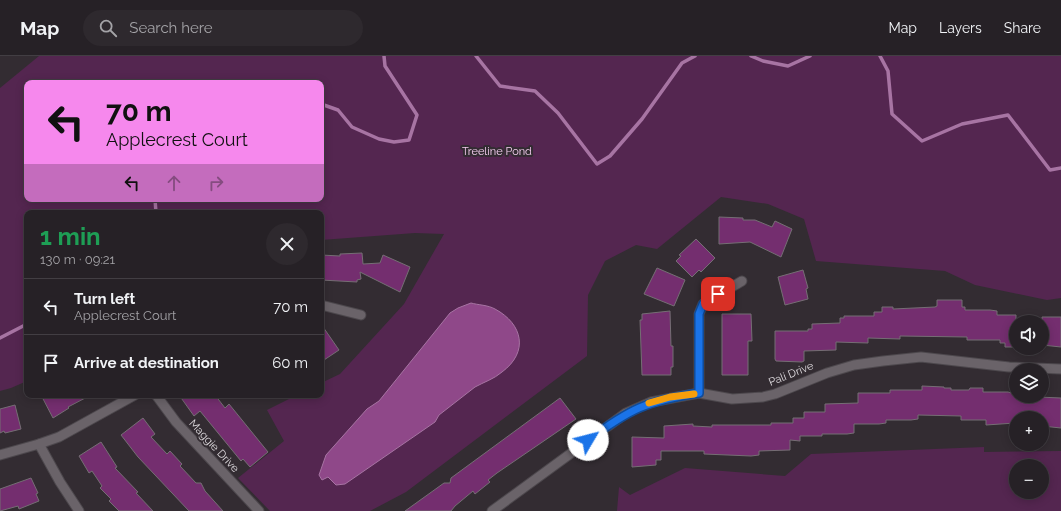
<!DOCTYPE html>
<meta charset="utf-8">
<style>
body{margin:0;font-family:Raleway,sans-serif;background:#2e292e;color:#f1f3f6;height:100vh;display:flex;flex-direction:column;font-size:15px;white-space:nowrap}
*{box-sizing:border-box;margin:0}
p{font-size:13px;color:#a4a3a7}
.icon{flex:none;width:22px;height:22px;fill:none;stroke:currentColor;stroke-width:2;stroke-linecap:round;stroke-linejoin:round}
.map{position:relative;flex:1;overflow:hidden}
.drawer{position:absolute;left:24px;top:154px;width:300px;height:188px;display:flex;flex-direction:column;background:#262126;border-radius:8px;box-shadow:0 2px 10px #0003,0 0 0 1px #423e43}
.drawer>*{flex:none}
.hud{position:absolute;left:24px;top:24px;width:300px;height:122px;border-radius:8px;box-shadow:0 2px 10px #0003,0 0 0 1px #423e43;background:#f688ed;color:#111;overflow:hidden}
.controls{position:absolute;left:1009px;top:259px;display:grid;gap:8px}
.controls a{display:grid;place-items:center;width:40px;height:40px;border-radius:50%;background:#262126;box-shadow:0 2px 10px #0003,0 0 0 1px #423e43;font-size:20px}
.pin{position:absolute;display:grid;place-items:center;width:34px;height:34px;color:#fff;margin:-17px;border-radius:8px;box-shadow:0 2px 6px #0006}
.me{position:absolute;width:44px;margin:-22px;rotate:53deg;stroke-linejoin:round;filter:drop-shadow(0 0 3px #0008)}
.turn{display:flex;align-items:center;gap:14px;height:84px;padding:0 16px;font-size:18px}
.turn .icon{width:52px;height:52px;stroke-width:2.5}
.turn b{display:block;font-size:28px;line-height:34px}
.lanes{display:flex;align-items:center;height:38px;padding:0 16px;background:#0003;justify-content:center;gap:20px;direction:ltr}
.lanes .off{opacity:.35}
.round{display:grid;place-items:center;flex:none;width:42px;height:42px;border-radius:21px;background:#2e292e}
.summary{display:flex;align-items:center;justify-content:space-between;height:68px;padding:0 16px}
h1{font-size:24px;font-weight:700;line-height:30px;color:#1e9e55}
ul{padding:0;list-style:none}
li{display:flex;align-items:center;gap:12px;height:56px;padding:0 16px;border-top:1px solid #423e43}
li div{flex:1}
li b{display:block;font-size:15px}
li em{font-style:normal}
header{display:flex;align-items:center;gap:24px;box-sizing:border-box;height:56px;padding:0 20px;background:#262126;border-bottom:1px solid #423e43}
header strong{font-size:19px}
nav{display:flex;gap:22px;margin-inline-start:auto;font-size:14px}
.search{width:280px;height:36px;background:#2e292e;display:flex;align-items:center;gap:10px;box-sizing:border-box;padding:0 14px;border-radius:22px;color:#a4a3a7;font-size:15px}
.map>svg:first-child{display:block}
.green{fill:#542650;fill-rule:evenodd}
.water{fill:#8f4889;stroke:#a774a3}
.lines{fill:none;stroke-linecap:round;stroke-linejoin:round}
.stream{stroke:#a774a3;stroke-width:3.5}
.building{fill:#742e6f;stroke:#756e74}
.street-casing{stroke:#4d484d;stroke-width:11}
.street{stroke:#6a6369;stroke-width:9}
.route-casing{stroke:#114b97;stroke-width:10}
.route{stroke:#1a73e8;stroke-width:7}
.slow{stroke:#f59e0b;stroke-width:7}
.labels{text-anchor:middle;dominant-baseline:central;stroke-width:4;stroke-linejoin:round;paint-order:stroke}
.park-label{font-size:11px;fill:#f6cef1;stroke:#332c32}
.street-label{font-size:11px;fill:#dfdbdf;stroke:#332c32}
</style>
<header>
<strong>Map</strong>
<div class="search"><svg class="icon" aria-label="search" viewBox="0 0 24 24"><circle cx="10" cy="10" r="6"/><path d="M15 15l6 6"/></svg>Search here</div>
<nav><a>Map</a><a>Layers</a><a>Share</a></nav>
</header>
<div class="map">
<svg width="1061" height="455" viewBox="0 0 1061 455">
<rect width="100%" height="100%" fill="#332c32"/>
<g class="green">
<path d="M39,0H1061V242L1047,244L975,229L945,215L816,205L804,163L768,148L721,141L657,193L636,189L605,205L588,239L587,300L406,436L370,455H270L238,422L284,385L267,354L297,339H321V327L340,318L404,248L444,178L415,177L321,184V157H27V325L11,332L0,335V32ZM27,27H321V143H27Z"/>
<path d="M984,391V396L1061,395V455H617L619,431L630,439L685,412L785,420L811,398ZM1016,410H1042V436H1016Z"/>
</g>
<path class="water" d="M471,247C478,249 488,249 495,253C523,268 529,296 502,316C494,323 484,326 475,331C463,340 451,350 439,359L435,366L345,428L336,429L328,421L322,424L319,419L326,399L367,353L379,345L450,257L458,252Z"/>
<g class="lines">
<g class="stream">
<path d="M476,0L500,30L535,35L558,57L597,108L610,100L642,63L682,7L695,0"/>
<path d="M751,0L763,5L788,10L810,0"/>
<path d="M880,0L888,15L892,58L922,85L962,68L1008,59L1050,114L1061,112"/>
<path d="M321,48L338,54L352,71L379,83L394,86L409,84L417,59L385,10L384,0"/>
<path d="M155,143L156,157"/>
<path d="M0,282L27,268"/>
</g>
</g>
<g class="building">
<path d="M719,161L743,162V164H755L772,171L775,165L792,173L781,201L750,186L719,188Z"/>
<path d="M696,183L715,202L701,216L699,214L692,221L676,205L681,200L679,199Z"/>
<path d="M362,197L363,208L380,207L383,199L410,211L400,236L360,216L361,223L357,224V226L321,224V199L340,200V198Z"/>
<path d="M657,212L685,224L674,250L644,238Z"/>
<path d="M803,214L808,232L806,233L808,243L785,249L778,221Z"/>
<path d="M937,244H962V251H965V254H990L997,255V259H1016V291H1005V287H1000V284H967V281L900,280V283L868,282V287L836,286V294L804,295V305L802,306L776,305L775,303V275H808V273H812V268L840,267V262H844V260H874V256H882V251H893V253L935,251L937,250Z"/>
<path d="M670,255L671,290H673V311H671V319H642L640,264H642V258Z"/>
<path d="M722,258H751L752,285H748V319H722Z"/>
<path d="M1042,261H1061V291L1042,289Z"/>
<path d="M321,268L339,294L321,306Z"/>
<path d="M922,330L944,331V332H951V334H969L970,332H983V336H1008L1015,338V340L1061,342V372L1042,370V362H1015V367L986,369V364H961V360L918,359V363L911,364H886V367L879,368H854V377L847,378H822V380H800V385L790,384V394L759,395V399L751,400L704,398V395H661V404H656V409L632,411V381L664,382V370L693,368V370L712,371V369H771V367H793V362H804V356H825V348L858,347V337H890V334H922Z"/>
<path d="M41,339H91L68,351L69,352L53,362Z"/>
<path d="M179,339H215L225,352L229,348L268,396L250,411L243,403L241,405L200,355L194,360Z"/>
<path d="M560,342L576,363L497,417L488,424L490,426L475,438L473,435L455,450L451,455H405L444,427H450L451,422Z"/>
<path d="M15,349L21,373L5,377L4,375L0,377V353Z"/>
<path d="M143,362L155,378L151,381L167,398L170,395L182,408L180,410L196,427H201L205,435L223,455H189L138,401L121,379Z"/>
<path d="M101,386L117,411L115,412L138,436L136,437L153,455H119L109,445L111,443L100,432L102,430L92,415L89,417L79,400Z"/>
<path d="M31,422L38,437L36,438L39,445L19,453L18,450L0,455V433Z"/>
</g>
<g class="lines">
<g class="street-casing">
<g id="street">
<path d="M321,249L361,259"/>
<path d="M699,337V258L703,248L742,225"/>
<path d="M156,339L176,366L259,455"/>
<path d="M39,388L60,426L79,455"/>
<path d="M0,399L39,388L59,381L135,339"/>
<path d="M492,455L626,357L651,346L699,337L732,343L763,341L775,338L827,317L854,309L883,305L921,301L1009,311L1061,313"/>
</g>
</g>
<use href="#street" class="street"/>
</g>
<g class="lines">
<g class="route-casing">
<path id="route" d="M588,384C630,353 646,345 699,337V258L703,248L718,238"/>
</g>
<use href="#route" class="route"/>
<path class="slow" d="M649,347L670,341L694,338"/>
</g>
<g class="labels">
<g class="park-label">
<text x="497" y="95">Treeline Pond</text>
</g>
<g class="street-label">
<text transform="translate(791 318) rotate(-22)">Pali Drive</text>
<text transform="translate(214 390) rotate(47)">Maggie Drive</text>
</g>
</g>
</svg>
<div class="controls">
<a><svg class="icon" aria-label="sound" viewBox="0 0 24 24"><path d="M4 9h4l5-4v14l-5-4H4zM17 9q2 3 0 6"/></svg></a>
<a><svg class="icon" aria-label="layers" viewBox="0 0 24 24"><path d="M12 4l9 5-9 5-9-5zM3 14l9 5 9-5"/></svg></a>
<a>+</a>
<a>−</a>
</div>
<div class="pin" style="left:718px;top:238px;background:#d93025"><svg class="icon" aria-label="arrive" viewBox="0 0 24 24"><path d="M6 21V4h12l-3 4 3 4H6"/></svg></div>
<svg class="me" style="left:588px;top:384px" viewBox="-20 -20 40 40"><circle r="19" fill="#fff"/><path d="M0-13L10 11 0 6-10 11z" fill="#1a73e8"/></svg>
<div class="hud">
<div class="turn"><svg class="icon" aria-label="left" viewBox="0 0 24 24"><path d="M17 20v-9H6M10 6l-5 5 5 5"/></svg><div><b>70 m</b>Applecrest Court</div></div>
<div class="lanes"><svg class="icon" aria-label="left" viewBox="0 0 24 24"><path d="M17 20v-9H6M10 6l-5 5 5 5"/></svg><svg class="icon off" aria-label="ahead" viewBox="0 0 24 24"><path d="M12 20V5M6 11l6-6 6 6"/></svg><svg class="icon off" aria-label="right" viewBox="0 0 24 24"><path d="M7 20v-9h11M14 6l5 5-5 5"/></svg></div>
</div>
<section class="drawer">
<div class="summary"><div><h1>1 min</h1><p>130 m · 09:21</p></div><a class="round"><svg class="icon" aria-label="close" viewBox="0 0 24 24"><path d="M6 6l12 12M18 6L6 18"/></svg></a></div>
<ul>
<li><svg class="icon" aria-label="left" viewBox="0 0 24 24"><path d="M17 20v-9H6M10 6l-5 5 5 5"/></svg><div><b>Turn left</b><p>Applecrest Court</p></div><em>70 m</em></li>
<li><svg class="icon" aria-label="arrive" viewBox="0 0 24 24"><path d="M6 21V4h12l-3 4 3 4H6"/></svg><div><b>Arrive at destination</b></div><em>60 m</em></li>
</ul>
</section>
</div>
